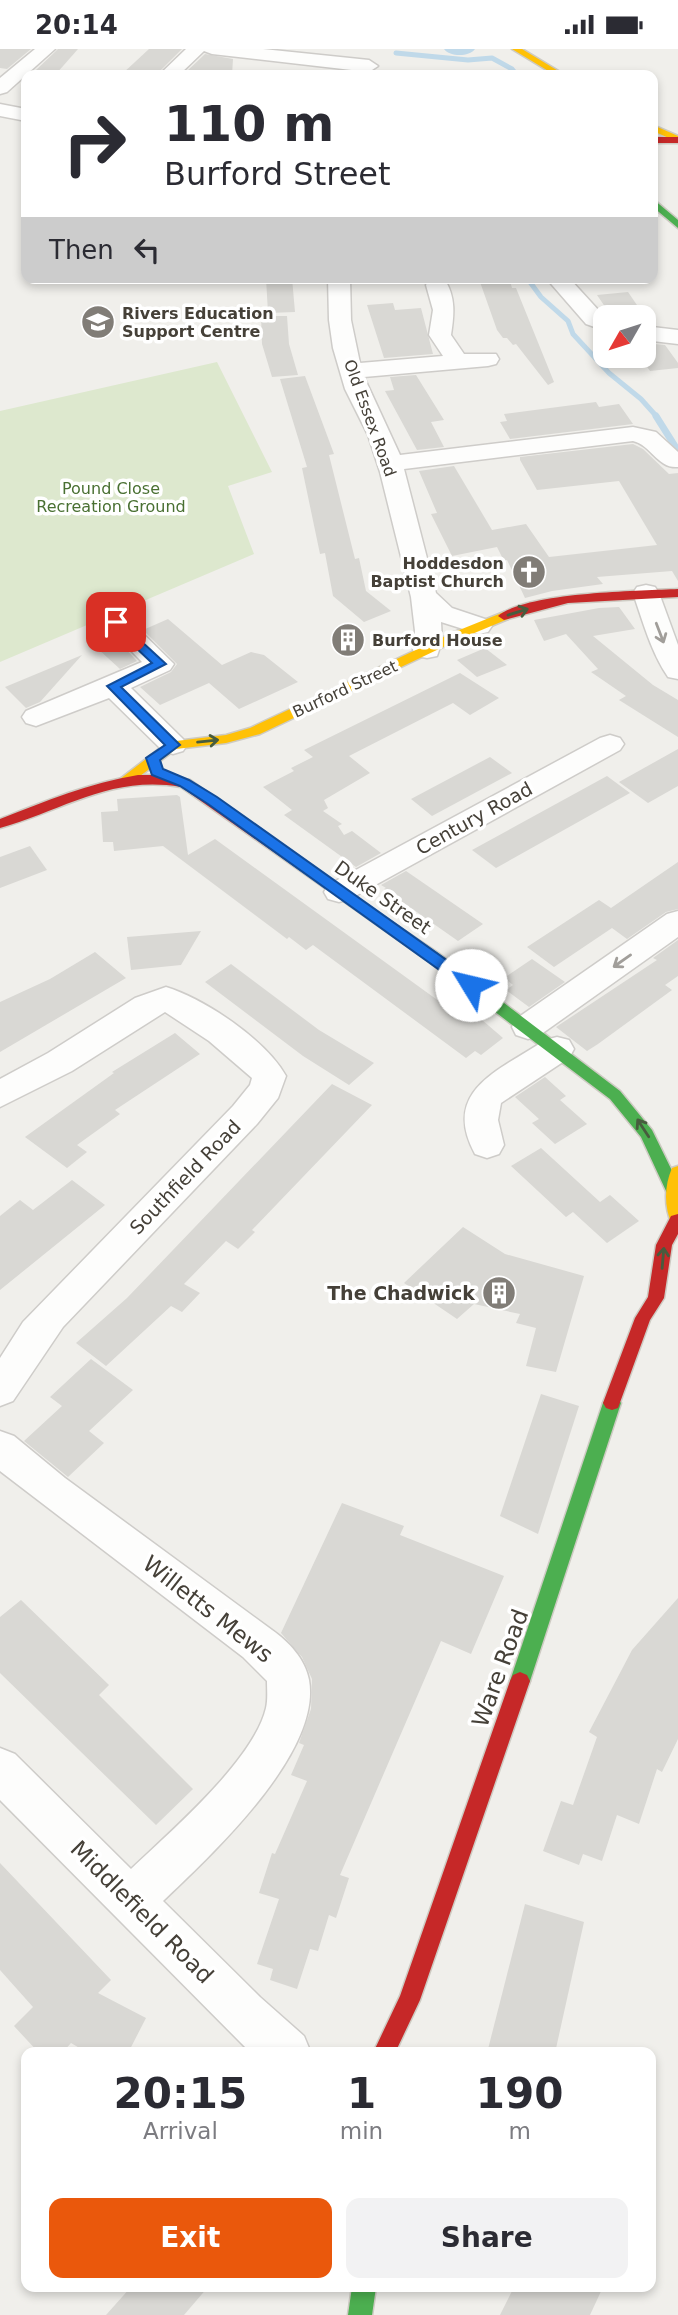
<!DOCTYPE html>
<style>
body{margin:0;font-family:"DejaVu Sans",sans-serif;background:#f2f2f3;color:#2b2b33;height:100vh;display:flex;flex-direction:column;font-size:26px;white-space:nowrap}
*{box-sizing:border-box;margin:0}
p{font-size:23px;color:#7c7c81}
.icon{flex:none;width:38px;height:38px;fill:none;stroke:currentColor;stroke-width:2;stroke-linecap:round;stroke-linejoin:round}
.map{position:relative;flex:1;overflow:hidden}
.details{position:absolute;left:21px;top:1998px;width:635px;height:245px;display:flex;flex-direction:column;background:#fff;border-radius:14px;box-shadow:0 4px 10px #0003}
.details>*{flex:none}
.guide{position:absolute;left:21px;top:21px;width:637px;height:214px;border-radius:14px;box-shadow:0 4px 10px #0003;background:#fff;color:#2b2b33;overflow:hidden}
.needle{width:46px;rotate:231deg}
.controls{position:absolute;left:593px;top:256px;display:grid;gap:14px}
.controls a{display:grid;place-items:center;width:63px;height:63px;border-radius:14px;background:#fff;box-shadow:0 4px 10px #0003;font-size:35px}
.pin{position:absolute;display:grid;place-items:center;width:60px;height:60px;color:#fff;margin:-30px;border-radius:14px;box-shadow:0 4px 10px #0006}
.me{position:absolute;width:77px;margin:-38px;rotate:306deg;stroke-linejoin:round;filter:drop-shadow(0 0 5px #0008)}
.turn{display:flex;align-items:center;gap:24px;height:147px;padding:0 28px;font-size:32px}
.turn .icon{width:91px;height:91px;stroke-width:2.5}
.turn b{display:block;font-size:49px;line-height:60px}
.then{display:flex;align-items:center;height:66px;padding:0 28px;background:#0003;gap:14px;font-size:26px}
.eta{display:flex;justify-content:space-evenly;align-items:center;height:119px;text-align:center}
.eta b{font-size:42px;font-weight:700;line-height:49px}
.cta{display:flex;gap:14px;margin-top:auto;padding:14px 28px}
.cta a{flex:1;height:80px;border-radius:14px;background:#ea580c;color:#fff;font-size:28px;font-weight:700;line-height:80px;text-align:center}
.cta a+a{background:#f2f2f3;color:#2b2b33}
.status{display:flex;justify-content:space-between;align-items:center;height:49px;padding:0 35px;background:#fff;direction:ltr}
.status svg{height:19px;fill:currentColor}
.map>svg:first-child{display:block}
.green{fill:#dde8ce}
.lines{fill:none;stroke-linecap:round;stroke-linejoin:round}
.stream-far1{stroke:#c0d9e9;stroke-width:5}
.stream{stroke:#c0d9e9;stroke-width:7}
.canal{fill:#c0d9e9;fill-rule:evenodd}
.building{fill:#d9d8d4}
.street-casing{stroke:#ceccc9;stroke-width:3}
.fast-casing{stroke:#cecbc3;stroke-width:3}
.slow-casing{stroke:#cecbc3;stroke-width:3}
.jam-casing{stroke:#cecbc3;stroke-width:3}
.street{fill:#fdfdfc;fill-rule:evenodd}
.fast{fill:#4caf50;fill-rule:evenodd}
.slow{fill:#ffc107;fill-rule:evenodd}
.jam{fill:#c62828;fill-rule:evenodd}
.oneway{stroke:#475c3e}
.oneway2{stroke:#a19e9a}
.route{fill:#1a73e8;stroke:#114b97;stroke-width:2}
.labels{text-anchor:middle;dominant-baseline:central;stroke-width:7;stroke-linejoin:round;paint-order:stroke}
.far-poi-label{font-size:16px;font-weight:bold;fill:#454038;stroke:#fff;text-anchor:start}
.far-street-label{font-size:16px;fill:#454038;stroke:#fff}
.far-park-label{font-size:16px;fill:#497032;stroke:#fff}
.street-label{font-size:19px;fill:#454038;stroke:#fff}
.poi-label{font-size:19px;font-weight:bold;fill:#454038;stroke:#fff;text-anchor:end}
.near-street-label{font-size:23px;fill:#454038;stroke:#fff}
</style>
<div class="status"><b>20:14</b><svg viewBox="0 0 49 12"><path d="M0 12V9h3v3zM5 12V6h3v6zM10 12V3h3v9zM15 12V0h3v12zM26 1h20v11H26zM47 4h2v5h-2z"/></svg></div>
<div class="map">
<svg width="678" height="2266" viewBox="0 0 678 2266">
<rect width="100%" height="100%" fill="#f0efeb"/>
<path class="green" d="M217,313L272,423L228,437L254,505L0,613V362Z"/>
<g class="lines">
<g class="stream-far1">
<path d="M396,4L468,11L492,9L512,20L517,26"/>
<path d="M527,229L541,248L568,272L573,285L609,324L641,350L658,369"/>
</g>
<path class="stream" d="M656,367L678,402"/>
<path class="canal" d="M444,0H475C469,8 450,8 444,0Z"/>
</g>
<g class="building">
<path d="M0,0H31L7,20L0,19Z"/>
<path d="M58,0H78L56,25L34,23Z"/>
<path d="M149,0H182L156,26H121Z"/>
<path d="M205,5L233,10L232,26H183Z"/>
<path d="M266,229H292L295,263L268,264Z"/>
<path d="M510,232L512,239H516L554,333L548,336L516,295L513,296L507,289H503L497,281L480,233Z"/>
<path d="M628,243L650,275L644,274V268H612L597,246Z"/>
<path d="M393,254L395,261L421,259L433,305L384,309L367,256Z"/>
<path d="M261,267H287L289,295L298,326L272,328L262,295Z"/>
<path d="M644,294L665,296L678,314V319L650,322L639,306H644Z"/>
<path d="M416,326L444,371L431,373L444,398L417,401L385,342L394,341L390,328Z"/>
<path d="M305,327L334,405L329,406L355,510L359,509L366,542L391,562L364,573L333,547L325,504L320,505L302,419L307,418L280,330Z"/>
<path d="M596,353L599,358L619,355L633,375L510,390L500,373L507,372L504,365Z"/>
<path d="M633,395L643,400L669,425L678,424V532L672,522L597,528L603,535L552,542L525,549L507,511L504,512L497,498L452,507L431,465L437,464L419,422L454,417L492,481L526,475L549,508L657,496L619,432L537,441L520,411V408Z"/>
<path d="M619,558L635,580L593,587L653,636L678,651V688L619,651L626,647L591,623L598,620L566,585L544,592L534,571L599,559Z"/>
<path d="M168,570L222,616L251,603L264,606L298,633L239,660L209,634L160,656L140,638L171,623L177,615L143,581Z"/>
<path d="M117,591L137,612L120,620L97,599Z"/>
<path d="M485,599L507,616L477,628L457,611Z"/>
<path d="M82,606L40,653L26,659L5,638Z"/>
<path d="M460,624L499,649L470,666L453,654L349,707L370,724L324,751L328,759L323,762L342,775L338,777L344,786L352,782L381,804L356,818L284,766L292,761L263,738L294,722L291,719L313,708L304,701Z"/>
<path d="M678,700V737L648,754L619,733Z"/>
<path d="M490,708L512,724L432,767L411,750Z"/>
<path d="M607,727L630,744L496,819L472,801Z"/>
<path d="M177,746L180,748L188,806L215,790L465,971L474,964L503,989L481,1006L475,1002L466,1009L313,896L306,901L289,888L287,890L163,797L114,802L113,793H103L101,763L118,762L117,750Z"/>
<path d="M30,797L47,821L0,839V808Z"/>
<path d="M678,813V860L666,863L627,890L612,879L554,918L527,898L599,851L611,859Z"/>
<path d="M406,822L438,844L483,875L458,892L384,840L386,839L381,836Z"/>
<path d="M201,882L181,916L131,921L127,888Z"/>
<path d="M678,891V927L665,936L672,941L598,995L587,1002L556,978L657,911L653,909Z"/>
<path d="M95,903L126,929L0,1003V953L50,930Z"/>
<path d="M532,910L565,933L529,958L506,941L513,936L504,929Z"/>
<path d="M231,915L319,981L374,1014L349,1036L303,1007L205,933Z"/>
<path d="M175,984L200,1005L115,1061L120,1065L77,1096L87,1103L67,1119L25,1088L114,1024L112,1023Z"/>
<path d="M545,1028L566,1047L560,1051L587,1075L555,1095L532,1074L539,1070L515,1048Z"/>
<path d="M332,1035L372,1056L252,1181L255,1183L238,1200L226,1192L184,1235L200,1244L182,1263L171,1257L106,1317L76,1294L127,1249Z"/>
<path d="M541,1099L600,1153L610,1146L639,1172L607,1194L573,1163L566,1168L511,1117Z"/>
<path d="M72,1131L105,1156L0,1241V1167L20,1151L33,1161Z"/>
<path d="M463,1178L505,1205L584,1227L556,1323L526,1317L536,1279L516,1274L520,1265L474,1255L457,1270L404,1234Z"/>
<path d="M91,1310L133,1341L89,1382L104,1394L68,1428L24,1392L62,1357L50,1348Z"/>
<path d="M541,1345L579,1357L538,1485L500,1467Z"/>
<path d="M342,1454L404,1477L400,1486L504,1527L471,1605L441,1592L340,1826L349,1829L336,1869L329,1866L318,1902L310,1900L297,1940L270,1931L273,1920L257,1915L279,1850L259,1844L272,1804L275,1805L307,1732L291,1726L304,1696L299,1694L311,1660L312,1630L302,1608L281,1584Z"/>
<path d="M678,1549V1690L662,1723L657,1720L639,1775L617,1766L602,1812L583,1805L579,1816L543,1802L561,1752L573,1756L597,1688L589,1683L632,1601Z"/>
<path d="M21,1551L109,1636L99,1646L193,1740L156,1776L0,1624V1568Z"/>
<path d="M0,1814L111,1931L98,1944L146,1969L128,2004H88L71,1994L62,2004H39L14,1977L33,1958L0,1921Z"/>
<path d="M525,1855L584,1873L555,2004H487Z"/>
<path d="M131,2238H208L184,2266H106Z"/>
<path d="M514,2238H603L590,2266H500Z"/>
</g>
<g class="lines">
<g class="street-casing">
<g id="street">
<path d="M35,0H55L7,43L0,45V29Z"/>
<path d="M186,0H263L369,11L378,17L369,23L212,5L204,2L179,26H159Z"/>
<path d="M0,55L26,60V72L0,67Z"/>
<path d="M328,229H350L351,271L360,314L443,307L429,286L433,261L426,236L429,231H445C456,249 454,266 451,286L464,305H496L499,310L496,315L488,317L364,328L400,406L633,378L656,383L678,403V418C658,420 651,396 633,392L404,420L436,544L452,559L488,571L492,577L488,583L479,585L441,573L442,592L437,607L427,609L417,607L413,601L415,582L411,548L380,423L368,386L345,340L333,299L329,271Z"/>
<path d="M546,229H569L602,265L608,268H606V282L586,275Z"/>
<path d="M644,277L678,281V295L644,291Z"/>
<path d="M646,536L655,538L659,544L678,596V630L668,628C651,603 643,573 633,544L637,538Z"/>
<path d="M116,565L125,567L174,615L170,621L131,639L183,690L187,696L183,702L173,705L163,702L109,649L36,677L26,674L22,668L26,662L142,613L103,573L107,567Z"/>
<path d="M610,686L620,689L624,695L620,701L350,850L339,853L328,850L324,843L328,836L600,689Z"/>
<path d="M678,862V888L540,986L528,990L516,986L512,978L516,970L667,865Z"/>
<path d="M166,938C205,950 266,991 286,1027L278,1049L257,1075L63,1278L13,1352L0,1357V1309L23,1273L233,1057L250,1036L252,1029L209,992L165,963L72,1022L0,1058V1030L48,1004L135,949Z"/>
<path d="M557,988L569,991L574,1000L569,1009L501,1054L498,1071L504,1096L499,1105L487,1109L475,1105C440,1041 501,1021 545,991Z"/>
<path d="M0,1382L14,1387L65,1429L272,1581C289,1593 305,1610 309,1631C322,1704 211,1806 163,1852L260,1948L304,1987L311,2004H251L0,1751V1699L15,1705L131,1820C170,1783 254,1711 266,1659C268,1651 267,1640 267,1632L243,1608L0,1422Z"/>
</g>
</g>
<g class="fast-casing">
<g id="fast">
<path d="M653,150L678,171V179L653,158Z"/>
<path d="M354,848L438,904L620,1042L652,1081L678,1134V1145L667,1144L641,1088L610,1050L428,912L349,856L347,853L349,850Z"/>
<path d="M612,1347L618,1349L621,1354L530,1632L527,1638L520,1641L513,1638L510,1632L603,1354L606,1349Z"/>
<path d="M352,2238H376L372,2266H348Z"/>
</g>
</g>
<g class="slow-casing">
<g id="slow">
<path d="M512,0H522L565,26H555Z"/>
<path d="M653,76L678,87V93L653,82Z"/>
<path d="M504,563L510,567L508,570L460,590L260,685L226,694L176,700L132,733H122L120,730L168,693L226,686L250,679L452,584Z"/>
<path d="M678,1117V1178L672,1176C664,1158 664,1137 672,1119Z"/>
</g>
</g>
<g class="jam-casing">
<g id="jam">
<rect x="653" y="88" width="25" height="6"/>
<path d="M678,540V548L568,554L504,571L498,567C527,543 638,542 678,540Z"/>
<path d="M138,726H162L190,731L361,853L359,856H349L181,738C111,726 64,761 0,779V770C46,752 89,734 138,726Z"/>
<path d="M678,1165V1185L672,1196L664,1249L650,1271L618,1359L612,1361L606,1359L603,1354L635,1269L648,1248L656,1196L671,1167Z"/>
<path d="M520,1623L527,1626L530,1632L420,1951L395,2004H373L400,1947L510,1632L513,1626Z"/>
</g>
</g>
<use href="#street" class="street"/>
<use href="#fast" class="fast"/>
<use href="#slow" class="slow"/>
<use href="#jam" class="jam"/>
</g>
<defs><path id="oneway-shaft" d="M-6 0H5M1.5-3L5.5 0L1.5 3" fill="none" stroke-width="1.6" stroke-linecap="round" stroke-linejoin="round" transform="scale(1.75)"/></defs>
<g class="oneway">
<use href="#oneway-shaft" transform="translate(518 563) rotate(-17)"/>
<use href="#oneway-shaft" transform="translate(208 692) rotate(-6)"/>
<use href="#oneway-shaft" transform="translate(643 1079) rotate(-123)"/>
<use href="#oneway-shaft" transform="translate(663 1209) rotate(-85)"/>
</g>
<g class="oneway2">
<use href="#oneway-shaft" transform="translate(660 584) rotate(69)"/>
<use href="#oneway-shaft" transform="translate(622 912) rotate(145)"/>
</g>
<path class="route" d="M116,569L166,615L121,638L180,696L160,711L163,720L189,731L217,748L476,932L478,936L476,940H466L208,755L180,737L152,726L146,709L165,696L107,637L152,614L112,576L110,573Z"/>
<defs>
<g id="school-disc" transform="scale(1.75)"><circle r="9.5" fill="#817d77" stroke="#fff"/><path d="M0-5L7-2L0 1L-7-2ZM-4 1L0 2.5L4 1V4Q0 6-4 4Z" fill="#fff"/></g>
<g id="church-disc" transform="scale(1.75)"><circle r="9.5" fill="#817d77" stroke="#fff"/><path d="M-1.2-6h2.4v3.5h3.3v2.4h-3.3V6h-2.4V-.1h-3.3v-2.4h3.3Z" fill="#fff"/></g>
<g id="building-disc" transform="scale(1.75)"><circle r="9.5" fill="#817d77" stroke="#fff"/><path d="M-4-6H4V6H1V3H-1V6H-4ZM-2.5-4.3h1.7v1.8h-1.7ZM.8-4.3h1.7v1.8H.8ZM-2.5-1h1.7V.8h-1.7ZM.8-1h1.7V.8H.8Z" fill="#fff"/></g>
</defs>
<g fill-rule="evenodd">
<use href="#school-disc" x="98" y="273"/>
<use href="#church-disc" x="529" y="523"/>
<use href="#building-disc" x="348" y="591"/>
<use href="#building-disc" x="499" y="1244"/>
</g>
<g class="labels">
<g class="far-poi-label">
<text x="122" y="264">Rivers Education<tspan x="122" dy="18">Support Centre</tspan></text>
<text x="504" y="514" text-anchor="end">Hoddesdon<tspan x="504" dy="18">Baptist Church</tspan></text>
<text x="372" y="591">Burford House</text>
</g>
<g class="far-street-label">
<text transform="translate(370 369) rotate(70)">Old Essex Road</text>
<text transform="translate(345 640) rotate(-25)">Burford Street</text>
</g>
<g class="far-park-label">
<text x="111" y="439">Pound Close<tspan x="111" dy="18">Recreation Ground</tspan></text>
</g>
<g class="street-label">
<text transform="translate(474 769) rotate(-29)">Century Road</text>
<text transform="translate(383 848) rotate(35)">Duke Street</text>
<text transform="translate(185 1128) rotate(-46)">Southfield Road</text>
</g>
<g class="poi-label">
<text x="475" y="1244">The Chadwick</text>
</g>
<g class="near-street-label">
<text transform="translate(208 1560) rotate(38)">Willetts Mews</text>
<text transform="translate(500 1619) rotate(-70)">Ware Road</text>
<text transform="translate(142 1863) rotate(45)">Middlefield Road</text>
</g>
</g>
</svg>
<div class="controls">
<a><svg class="needle" viewBox="-14 -14 28 28"><path d="M0-13l5 13h-10z" fill="#e53935"/><path d="M0 13l5-13h-10z" fill="#7c7c81"/></svg></a>
</div>
<div class="pin" style="left:116px;top:573px;background:#d93025"><svg class="icon" aria-label="arrive" viewBox="0 0 24 24"><path d="M6 21V4h12l-3 4 3 4H6"/></svg></div>
<svg class="me" style="left:471px;top:936px" viewBox="-20 -20 40 40"><circle r="19" fill="#fff"/><path d="M0-13L10 11 0 6-10 11z" fill="#1a73e8"/></svg>
<div class="guide">
<div class="turn"><svg class="icon" aria-label="right" viewBox="0 0 24 24"><path d="M7 20v-9h11M14 6l5 5-5 5"/></svg><div><b>110 m</b>Burford Street</div></div>
<div class="then">Then<svg class="icon" aria-label="left" viewBox="0 0 24 24"><path d="M17 20v-9H6M10 6l-5 5 5 5"/></svg></div>
</div>
<section class="details">
<div class="eta">
<div><b>20:15</b><p>Arrival</p></div>
<div><b>1</b><p>min</p></div>
<div><b>190</b><p>m</p></div>
</div>
<div class="cta"><a>Exit</a><a>Share</a></div>
</section>
</div>
